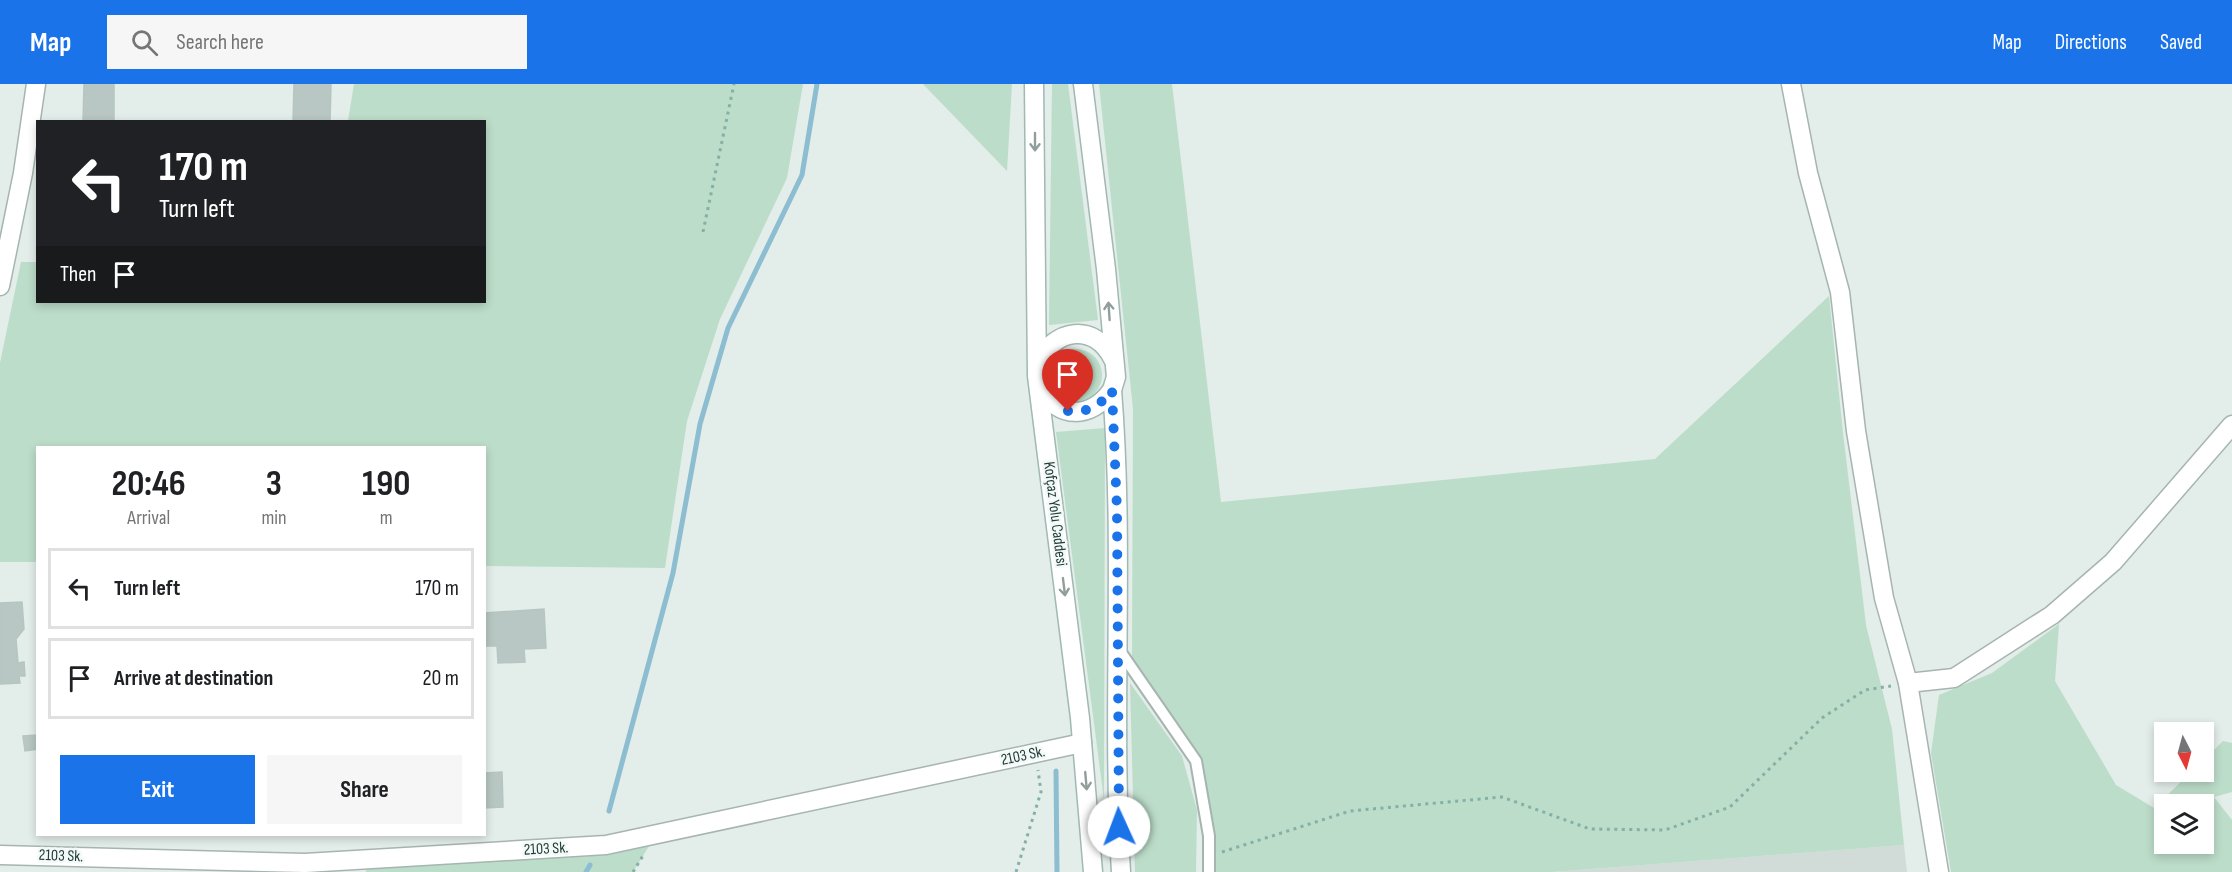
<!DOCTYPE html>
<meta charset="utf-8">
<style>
body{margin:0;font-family:"Sofia Sans Condensed",sans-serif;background:#f6f6f6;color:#202124;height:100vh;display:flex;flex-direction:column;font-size:22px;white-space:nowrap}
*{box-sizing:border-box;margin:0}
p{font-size:20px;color:#757577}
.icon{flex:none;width:33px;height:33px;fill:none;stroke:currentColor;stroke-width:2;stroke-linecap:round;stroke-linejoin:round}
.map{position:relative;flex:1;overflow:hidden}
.drawer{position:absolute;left:36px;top:362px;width:450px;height:390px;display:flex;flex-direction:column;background:#fff;border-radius:0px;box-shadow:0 3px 9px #0003}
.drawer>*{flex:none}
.hud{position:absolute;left:36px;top:36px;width:450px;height:183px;border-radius:0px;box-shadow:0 3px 9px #0003;background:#202124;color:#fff;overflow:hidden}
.needle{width:39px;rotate:174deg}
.tools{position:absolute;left:2154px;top:638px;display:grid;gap:12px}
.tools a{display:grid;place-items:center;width:60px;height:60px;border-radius:0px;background:#fff;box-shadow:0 3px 9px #0003;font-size:30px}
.pin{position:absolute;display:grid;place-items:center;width:51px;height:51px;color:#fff;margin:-62px -26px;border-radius:50% 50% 50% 0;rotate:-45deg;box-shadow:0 0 6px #0007}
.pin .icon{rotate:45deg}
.me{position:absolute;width:66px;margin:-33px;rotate:358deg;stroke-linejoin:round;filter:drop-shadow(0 0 4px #0008)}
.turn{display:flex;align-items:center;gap:21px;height:126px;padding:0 24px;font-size:27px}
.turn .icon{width:78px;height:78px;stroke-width:2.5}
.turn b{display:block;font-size:42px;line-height:51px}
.then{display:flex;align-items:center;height:57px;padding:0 24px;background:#0003;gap:12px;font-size:22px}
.eta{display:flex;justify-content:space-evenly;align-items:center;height:102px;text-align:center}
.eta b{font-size:36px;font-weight:700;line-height:42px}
.action{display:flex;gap:12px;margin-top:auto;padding:12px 24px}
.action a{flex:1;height:69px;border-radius:0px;background:#1a73e8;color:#fff;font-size:24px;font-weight:700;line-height:69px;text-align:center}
.action a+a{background:#f6f6f6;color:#202124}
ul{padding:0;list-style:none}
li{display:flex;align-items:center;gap:18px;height:81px;margin:0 12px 9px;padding:0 12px;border:3px solid #e0e0e0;border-radius:0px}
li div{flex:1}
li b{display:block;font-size:22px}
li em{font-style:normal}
header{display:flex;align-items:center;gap:36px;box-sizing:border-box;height:84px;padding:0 30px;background:#1a73e8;color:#fff}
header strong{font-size:28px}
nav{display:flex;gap:33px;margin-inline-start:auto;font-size:21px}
.search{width:420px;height:54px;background:#f6f6f6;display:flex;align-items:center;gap:15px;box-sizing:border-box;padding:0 21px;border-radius:0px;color:#757577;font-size:22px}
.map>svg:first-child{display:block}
.built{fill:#d1dcd9}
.green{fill:#bcddc9;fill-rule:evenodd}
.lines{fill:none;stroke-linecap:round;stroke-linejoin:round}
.stream{stroke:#8cbdd0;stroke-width:5}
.building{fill:#b8c7c3;stroke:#b5c6c1;stroke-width:1.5}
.lane-casing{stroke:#a6b5b1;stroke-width:14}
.street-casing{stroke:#a6b5b1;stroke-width:21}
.secondary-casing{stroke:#a1b8b3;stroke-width:21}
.path{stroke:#84b0a7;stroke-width:3;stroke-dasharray:3 4.5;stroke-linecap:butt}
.lane{stroke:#fff;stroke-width:10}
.street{stroke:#fff;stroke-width:18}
.secondary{stroke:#fff;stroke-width:18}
.oneway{stroke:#919e9c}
.route{stroke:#1a73e8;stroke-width:10;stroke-dasharray:0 18}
.labels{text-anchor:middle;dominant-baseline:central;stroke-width:5;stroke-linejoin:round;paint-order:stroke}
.street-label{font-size:16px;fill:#233e3a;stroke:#f3f9f7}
</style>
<header>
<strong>Map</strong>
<div class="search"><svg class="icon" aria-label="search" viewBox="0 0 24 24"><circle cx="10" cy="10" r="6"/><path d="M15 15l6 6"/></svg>Search here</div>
<nav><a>Map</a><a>Directions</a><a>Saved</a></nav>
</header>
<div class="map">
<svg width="2232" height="788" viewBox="0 0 2232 788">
<rect width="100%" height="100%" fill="#e3ede9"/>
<path class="built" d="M1904,761L1907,788H1552Z"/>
<g class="green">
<path d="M354,0H803L787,94L720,235L687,337L665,484L485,482L484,363H38L37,478H0V279L21,178H37L38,218H484V38L348,37Z"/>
<path d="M924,0H1012L1007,87L923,0Z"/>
<path d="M1052,0H1068L1098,236L1049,241Z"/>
<path d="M1099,0H1172L1221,418L1655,375L1829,212L1843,349L1866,541L1892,645L1904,761L1552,788H1212L1201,675L1132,574L1133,325Z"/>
<circle cx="1076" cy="291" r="26"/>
<path d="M1105,344L1104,716L1056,348Z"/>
<path d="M2059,540L2055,597L2116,701L2154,724L2192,687H2204V676L2223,657L2232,659V708L2214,713L2232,736V788H1951L1931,669L1939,611L1992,589ZM2164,720H2204V759H2164Z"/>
<path d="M1130,599L1182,672L1197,726L1196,788H1135Z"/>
<path d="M649,762L633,788H366V784L609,771Z"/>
</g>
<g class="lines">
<g class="stream">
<path d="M1056,687L1057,788"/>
<path d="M609,727L673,489L700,340L728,244L802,91L817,0"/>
<path d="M586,788L590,781"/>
</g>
</g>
<g class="building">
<path d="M84,0H114V38H83Z"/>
<path d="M294,0H331L330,38H293Z"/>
<path d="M22,518L24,545L16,555L18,579L24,578L25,592H19L20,599L0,600V519Z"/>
<path d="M544,525L546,564L524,565L525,578L498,579L497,562H484V529Z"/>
<path d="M38,651V665L25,667L23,652Z"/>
<path d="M502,688L503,723L484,724V689Z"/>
</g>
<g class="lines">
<g class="lane-casing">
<path id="lane" d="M1120,567L1196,677L1209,752V788"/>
</g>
<g class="street-casing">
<g id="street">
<path d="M1791,0L1808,89L1840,208L1856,347L1884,514L1908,599L1939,788"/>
<path d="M0,202L23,89L36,0"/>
<path d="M1908,599L1954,594L2052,531L2113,478L2232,341"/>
<path d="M0,771L305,779L606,761L1082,659"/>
</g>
</g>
<g class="secondary-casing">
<g id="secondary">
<path d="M1034,0L1037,292L1080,634L1093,788"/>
<path d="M1083,0L1106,185L1116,293L1112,306C1125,466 1111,628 1121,788"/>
<path d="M1038,280C1053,244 1095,238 1113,275"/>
<path d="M1040,304C1059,336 1091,335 1112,306"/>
</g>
</g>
<g class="path">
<path d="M703,148L734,0"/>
<path d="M1222,768L1350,727L1502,713L1590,745L1665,746L1730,723L1822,634L1865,606L1891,602"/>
<path d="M633,788L644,770"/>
<path d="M1016,788L1041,708L1038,686"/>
</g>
<use href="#lane" class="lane"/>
<use href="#street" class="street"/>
<use href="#secondary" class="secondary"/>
</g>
<defs><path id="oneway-shaft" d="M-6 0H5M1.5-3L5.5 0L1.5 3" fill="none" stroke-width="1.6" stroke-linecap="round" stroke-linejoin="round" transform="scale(1.5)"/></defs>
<g class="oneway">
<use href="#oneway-shaft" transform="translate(1035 58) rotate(90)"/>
<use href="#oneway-shaft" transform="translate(1109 227) rotate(-94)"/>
<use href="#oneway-shaft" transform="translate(1064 503) rotate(83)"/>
<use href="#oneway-shaft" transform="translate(1086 697) rotate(85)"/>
</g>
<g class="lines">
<path class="route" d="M1068,327C1088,329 1100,322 1112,306L1117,426L1119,743"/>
</g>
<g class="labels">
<g class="street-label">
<text transform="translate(1055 430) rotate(83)">Kofçaz Yolu Caddesi</text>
<text transform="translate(1023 672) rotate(-12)">2103 Sk.</text>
<text transform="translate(546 765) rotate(-3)">2103 Sk.</text>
<text transform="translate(61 772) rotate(2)">2103 Sk.</text>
</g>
</g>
</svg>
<div class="tools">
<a><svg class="needle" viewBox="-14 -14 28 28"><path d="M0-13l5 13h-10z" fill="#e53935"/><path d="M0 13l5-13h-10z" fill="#757577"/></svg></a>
<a><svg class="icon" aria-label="layers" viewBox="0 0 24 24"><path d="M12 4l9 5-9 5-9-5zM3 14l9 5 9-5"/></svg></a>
</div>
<div class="pin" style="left:1068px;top:327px;background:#d93025"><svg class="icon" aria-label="arrive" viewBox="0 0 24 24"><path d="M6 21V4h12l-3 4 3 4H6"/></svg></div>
<svg class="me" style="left:1119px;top:743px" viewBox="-20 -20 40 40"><circle r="19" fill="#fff"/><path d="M0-13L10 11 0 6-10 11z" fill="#1a73e8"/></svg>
<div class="hud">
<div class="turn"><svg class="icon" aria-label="left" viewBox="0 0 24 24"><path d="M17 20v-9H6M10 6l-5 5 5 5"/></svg><div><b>170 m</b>Turn left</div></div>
<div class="then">Then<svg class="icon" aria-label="arrive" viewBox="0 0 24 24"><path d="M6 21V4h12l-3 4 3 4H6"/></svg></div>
</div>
<section class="drawer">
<div class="eta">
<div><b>20:46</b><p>Arrival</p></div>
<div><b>3</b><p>min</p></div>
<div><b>190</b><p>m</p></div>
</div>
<ul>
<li><svg class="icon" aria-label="left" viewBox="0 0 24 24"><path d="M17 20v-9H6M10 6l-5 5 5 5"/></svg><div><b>Turn left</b></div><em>170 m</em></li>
<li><svg class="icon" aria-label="arrive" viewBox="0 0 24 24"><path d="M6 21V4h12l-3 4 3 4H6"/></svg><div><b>Arrive at destination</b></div><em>20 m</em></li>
</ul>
<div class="action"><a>Exit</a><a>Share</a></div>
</section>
</div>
